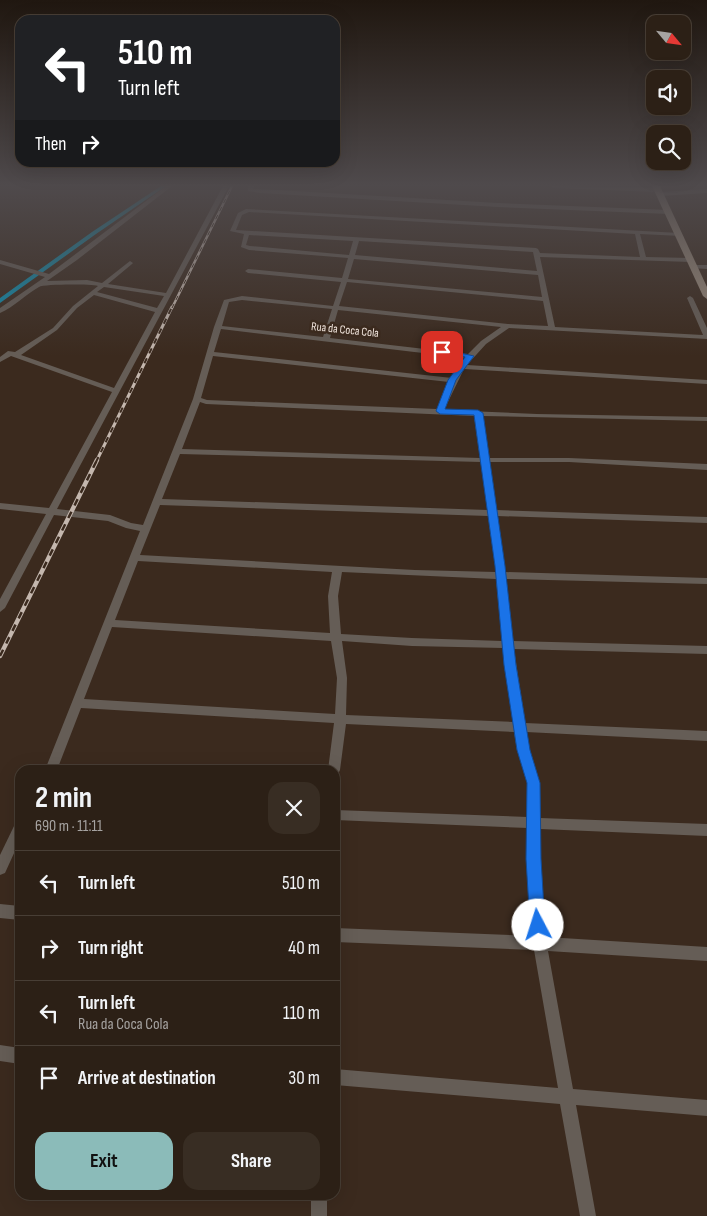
<!DOCTYPE html>
<meta charset="utf-8">
<style>
body{margin:0;font-family:"Sofia Sans Condensed",sans-serif;background:#382d23;color:#f1f3f6;height:100vh;display:flex;flex-direction:column;font-size:19px;white-space:nowrap}
*{box-sizing:border-box;margin:0}
p{font-size:16px;color:#a6a3a1}
.icon{flex:none;width:28px;height:28px;fill:none;stroke:currentColor;stroke-width:2;stroke-linecap:round;stroke-linejoin:round}
.map{position:relative;flex:1;overflow:hidden}
.panel{position:absolute;left:15px;top:765px;width:325px;height:435px;display:flex;flex-direction:column;background:#2c2016;border-radius:15px;box-shadow:0 5px 20px #0002,0 0 0 1px #483e35}
.panel>*{flex:none}
.banner{position:absolute;left:15px;top:15px;width:325px;height:152px;border-radius:15px;box-shadow:0 5px 20px #0002,0 0 0 1px #483e35;background:#202124;color:#fff;overflow:hidden}
.needle{width:32px;rotate:119deg}
.controls{position:absolute;left:646px;top:15px;display:grid;gap:10px}
.controls a{display:grid;place-items:center;width:45px;height:45px;border-radius:10px;background:#2c2016;box-shadow:0 5px 20px #0002,0 0 0 1px #483e35;font-size:25px}
.pin{position:absolute;display:grid;place-items:center;width:42px;height:42px;color:#fff;margin:-21px;border-radius:10px;box-shadow:0 2px 8px #0006}
.me{position:absolute;width:55px;margin:-28px;rotate:355deg;stroke-linejoin:round;filter:drop-shadow(0 0 4px #0008)}
.turn{display:flex;align-items:center;gap:18px;height:105px;padding:0 20px;font-size:22px}
.turn .icon{width:65px;height:65px;stroke-width:2.5}
.turn b{display:block;font-size:35px;line-height:42px}
.then{display:flex;align-items:center;height:48px;padding:0 20px;background:#0003;gap:10px;font-size:19px}
.round{display:grid;place-items:center;flex:none;width:52px;height:52px;border-radius:15px;background:#382d23}
.head{display:flex;align-items:center;justify-content:space-between;height:85px;padding:0 20px}
h1{font-size:30px;font-weight:700;line-height:38px}
.action{display:flex;gap:10px;margin-top:auto;padding:10px 20px}
.action a{flex:1;height:58px;border-radius:15px;background:#8bbbb9;color:#111;font-size:20px;font-weight:700;line-height:58px;text-align:center}
.action a+a{background:#382d23;color:#f1f3f6}
ul{padding:0;list-style:none}
li{display:flex;align-items:center;gap:15px;height:65px;padding:0 20px;border-top:1px solid #483e35}
li div{flex:1}
li b{display:block;font-size:19px}
li em{font-style:normal}
.map>svg:first-child{display:block}
.lines{fill:none;stroke-linecap:round;stroke-linejoin:round}
.canal{fill:#0e8dae;fill-rule:evenodd}
.minor{fill:#655d56;fill-rule:evenodd}
.primary{fill:#9a8b7c;fill-rule:evenodd}
.rail-far2-casing{stroke:#c4b7ae;stroke-width:2.5}
.rail-far1-casing{stroke:#c4b7ae;stroke-width:3}
.rail-casing{stroke:#c4b7ae;stroke-width:4.5}
.rail-far2{stroke:#3b2a1e;stroke-width:1;stroke-dasharray:4.5;stroke-linecap:butt}
.rail-far1{stroke:#3b2a1e;stroke-width:2;stroke-dasharray:5.5;stroke-linecap:butt}
.rail{stroke:#3b2a1e;stroke-width:2.5;stroke-dasharray:7;stroke-linecap:butt}
.route{fill:#1a73e8;stroke:#114b97}
.labels{text-anchor:middle;dominant-baseline:central;stroke-width:5;stroke-linejoin:round;paint-order:stroke}
.far-street-label{font-size:12px;fill:#efe3db;stroke:#3b2a1e}
</style>
<div class="map">
<svg width="707" height="1216" viewBox="0 0 707 1216">
<rect width="100%" height="100%" fill="#3b2a1e"/>
<g class="lines">
<path class="canal" d="M161,186H166L96,234L0,303V298L92,232Z"/>
<g class="minor">
<path d="M166,186H172L77,260L47,281L87,280L102,283L130,261L133,263L132,264L108,284L166,293L223,186H229L57,509L110,515L131,523L143,525L193,399L214,327L224,300L242,296L333,306L341,282L248,273L245,271L248,269L342,278L348,258L249,250L241,247L244,234L230,231L238,213L246,209L679,233L682,235L681,236L640,234L646,257L691,258L694,260L691,262L540,257L555,327L703,335L687,298L690,296L693,298L707,328V339L509,328L486,344L467,365L707,380V384L464,369L444,410L537,414L707,417V421L482,416L489,458H569L707,464V470L569,462H489L496,510L707,517V523L497,516L505,572L707,578V584L506,579L513,641L707,646V654L514,649L525,723L707,731V741L526,732L529,750L540,783V818L707,824V836L540,829V859L546,937L707,947V961L548,951L573,1089L707,1100V1116L576,1105L596,1216H580L560,1104L335,1085V1069L558,1088L534,950L335,942V928L533,936L528,859V828L335,820V810L528,817V783L517,750L514,732L346,724L340,770L338,774L335,775V770H328L334,723L81,708L57,770H45L140,531L126,528L108,521L54,515L5,608L0,612V599L46,514L0,509V503L49,508L112,392L11,356L0,362V357L8,351L15,352L53,328L73,306L98,286C90,284 44,284 39,287C26,294 14,307 0,313V308L45,277L0,264V260L49,274ZM249,212L635,234L640,257L540,253L538,249L536,248L236,230L242,215ZM249,235L353,241L349,255L250,246L246,245ZM359,241L533,252L537,271L355,255ZM354,259L538,275L542,297L348,279ZM347,282L543,301L548,326L508,324L339,306ZM104,287L164,296L157,308L97,292ZM94,295L155,312L114,388L21,355L57,330L77,308ZM242,300L332,309L323,337L222,326L229,302ZM338,310L501,327L481,341L468,354L330,338ZM221,329L465,358L452,378L214,352ZM213,356L449,382L437,409L207,400L201,398ZM200,402L206,404L474,416L480,458L182,449ZM180,454L481,462L488,510L162,499ZM160,505L488,516L496,572L415,570L140,555ZM138,561L332,572L328,596L330,633L115,620ZM342,572L496,579L502,641L412,638L341,634L338,596ZM112,627L331,641L337,678L335,714L84,699ZM342,641L412,646L503,648L513,722L346,715L347,678Z"/>
<path d="M248,186H254L253,189H260L498,203L669,210L672,212L669,214L498,207L260,193L248,191Z"/>
<path d="M550,186L658,188L661,190L658,192L553,188Z"/>
<path d="M707,189V193L660,196L657,194L660,192Z"/>
<path d="M694,265H707V269L692,268V266Z"/>
<path d="M20,820V840L5,873L0,875V855L16,822Z"/>
<path d="M0,904L20,906V920L0,918Z"/>
<path d="M0,1045L20,1048V1064L0,1061Z"/>
<rect x="311" y="1195" width="16" height="21"/>
</g>
<path class="primary" d="M652,186H660L707,287V299L703,296Z"/>
<g class="rail-far2-casing">
<path id="rail-far2" d="M172,308L232,186"/>
</g>
<g class="rail-far1-casing">
<path id="rail-far1" d="M96,462L172,307"/>
</g>
<g class="rail-casing">
<path id="rail" d="M0,656L97,460"/>
</g>
<use href="#rail-far2" class="rail-far2"/>
<use href="#rail-far1" class="rail-far1"/>
<use href="#rail" class="rail"/>
</g>
<linearGradient id="sky" x2="0" y2="1"><stop stop-color="#201710"/><stop offset="0.52" stop-color="#4f4a4c"/><stop offset="1" stop-color="#4f4a4c" stop-opacity="0"/></linearGradient>
<rect width="707" height="356" fill="url(#sky)"/>
<path class="route" d="M442,349L474,356L456,380L445,409L478,410L483,413L505,566L516,665L530,750L540,783L541,859L545,925L543,931L538,933L532,931L530,925L526,859L527,783L517,750L504,665L495,566L474,415L440,414L436,411L448,380L465,357L439,353V350Z"/>
<g class="labels">
<g class="far-street-label">
<text transform="translate(345 330) rotate(6)">Rua da Coca Cola</text>
</g>
</g>
</svg>
<div class="controls">
<a><svg class="needle" viewBox="-14 -14 28 28"><path d="M0-13l5 13h-10z" fill="#e53935"/><path d="M0 13l5-13h-10z" fill="#a6a3a1"/></svg></a>
<a><svg class="icon" aria-label="sound" viewBox="0 0 24 24"><path d="M4 9h4l5-4v14l-5-4H4zM17 9q2 3 0 6"/></svg></a>
<a><svg class="icon" aria-label="search" viewBox="0 0 24 24"><circle cx="10" cy="10" r="6"/><path d="M15 15l6 6"/></svg></a>
</div>
<div class="pin" style="left:442px;top:352px;background:#d93025"><svg class="icon" aria-label="arrive" viewBox="0 0 24 24"><path d="M6 21V4h12l-3 4 3 4H6"/></svg></div>
<svg class="me" style="left:538px;top:925px" viewBox="-20 -20 40 40"><circle r="19" fill="#fff"/><path d="M0-13L10 11 0 6-10 11z" fill="#1a73e8"/></svg>
<div class="banner">
<div class="turn"><svg class="icon" aria-label="left" viewBox="0 0 24 24"><path d="M17 20v-9H6M10 6l-5 5 5 5"/></svg><div><b>510 m</b>Turn left</div></div>
<div class="then">Then<svg class="icon" aria-label="right" viewBox="0 0 24 24"><path d="M7 20v-9h11M14 6l5 5-5 5"/></svg></div>
</div>
<section class="panel">
<div class="head"><div><h1>2 min</h1><p>690 m · 11:11</p></div><a class="round"><svg class="icon" aria-label="close" viewBox="0 0 24 24"><path d="M6 6l12 12M18 6L6 18"/></svg></a></div>
<ul>
<li><svg class="icon" aria-label="left" viewBox="0 0 24 24"><path d="M17 20v-9H6M10 6l-5 5 5 5"/></svg><div><b>Turn left</b></div><em>510 m</em></li>
<li><svg class="icon" aria-label="right" viewBox="0 0 24 24"><path d="M7 20v-9h11M14 6l5 5-5 5"/></svg><div><b>Turn right</b></div><em>40 m</em></li>
<li><svg class="icon" aria-label="left" viewBox="0 0 24 24"><path d="M17 20v-9H6M10 6l-5 5 5 5"/></svg><div><b>Turn left</b><p>Rua da Coca Cola</p></div><em>110 m</em></li>
<li><svg class="icon" aria-label="arrive" viewBox="0 0 24 24"><path d="M6 21V4h12l-3 4 3 4H6"/></svg><div><b>Arrive at destination</b></div><em>30 m</em></li>
</ul>
<div class="action"><a>Exit</a><a>Share</a></div>
</section>
</div>
